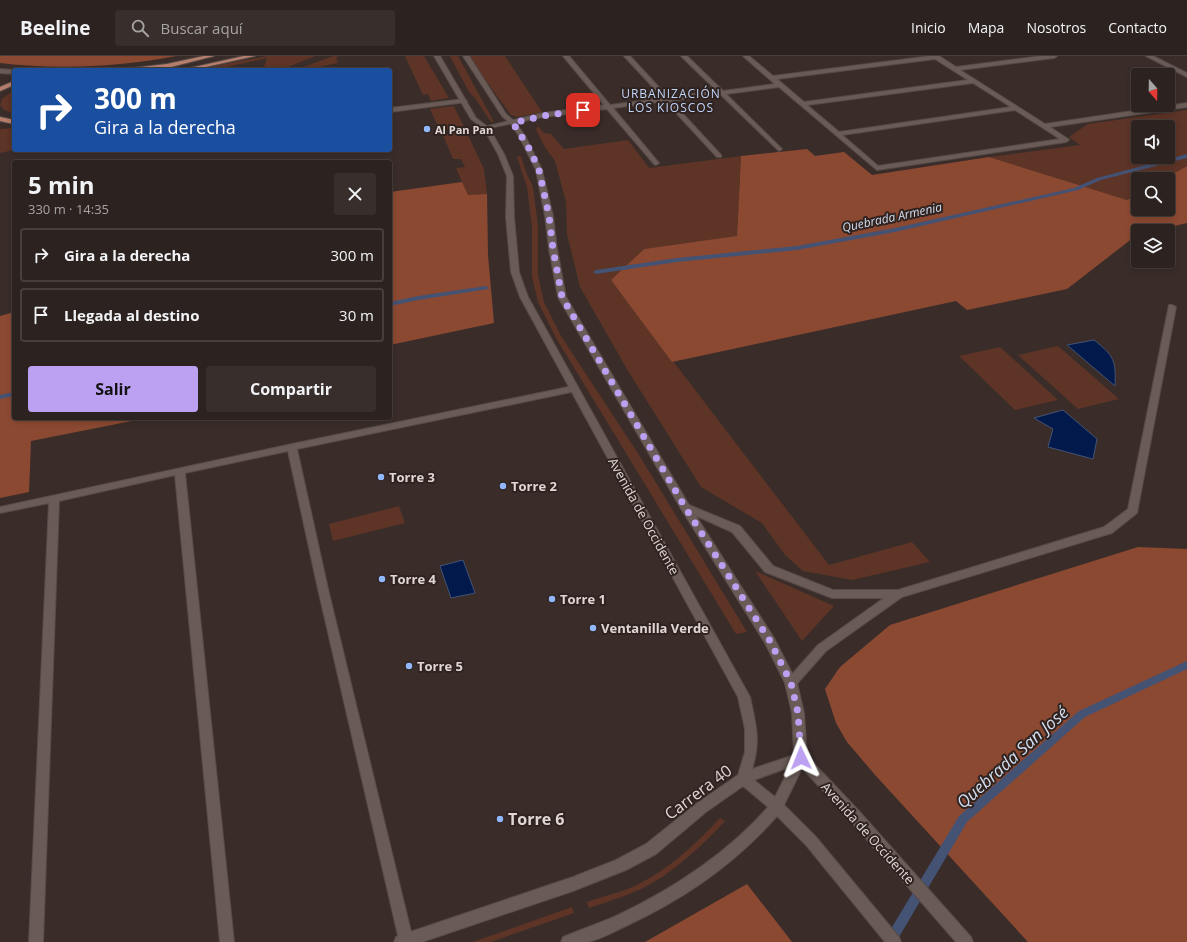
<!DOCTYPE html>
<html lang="es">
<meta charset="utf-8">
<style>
body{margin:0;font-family:"Open Sans",sans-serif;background:#382f2c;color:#f1f3f6;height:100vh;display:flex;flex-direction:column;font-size:15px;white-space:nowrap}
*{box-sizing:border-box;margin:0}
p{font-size:13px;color:#a6a4a4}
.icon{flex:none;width:22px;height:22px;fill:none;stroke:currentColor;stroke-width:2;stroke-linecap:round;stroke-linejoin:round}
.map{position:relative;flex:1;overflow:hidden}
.details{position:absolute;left:12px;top:104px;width:380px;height:260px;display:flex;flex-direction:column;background:#2c221f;border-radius:4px;box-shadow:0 2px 6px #0003,0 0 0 1px #483f3d}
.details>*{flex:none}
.hud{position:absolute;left:12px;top:12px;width:380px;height:84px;border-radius:4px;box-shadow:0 2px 6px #0003,0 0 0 1px #483f3d;background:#1a4fa0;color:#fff;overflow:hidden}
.needle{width:26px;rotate:160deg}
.fabs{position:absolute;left:1131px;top:12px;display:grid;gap:8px}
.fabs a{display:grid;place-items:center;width:44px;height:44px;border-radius:4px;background:#2c221f;box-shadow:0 2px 6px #0003,0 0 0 1px #483f3d;font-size:20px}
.pin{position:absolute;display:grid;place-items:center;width:34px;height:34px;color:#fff;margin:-17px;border-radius:8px;box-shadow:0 2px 6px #0006}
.me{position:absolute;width:44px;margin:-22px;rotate:358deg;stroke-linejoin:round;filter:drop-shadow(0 0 3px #0008)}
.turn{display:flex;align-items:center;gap:14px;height:84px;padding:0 16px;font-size:18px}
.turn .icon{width:52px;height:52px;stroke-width:2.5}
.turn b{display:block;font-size:28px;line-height:34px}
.round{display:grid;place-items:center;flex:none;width:42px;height:42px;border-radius:4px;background:#382f2c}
.overview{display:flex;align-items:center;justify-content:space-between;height:68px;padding:0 16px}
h1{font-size:24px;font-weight:700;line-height:30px}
.primary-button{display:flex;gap:8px;margin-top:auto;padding:8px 16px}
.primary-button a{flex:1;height:46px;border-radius:4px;background:#bca0f2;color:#111;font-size:16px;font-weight:700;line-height:46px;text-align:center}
.primary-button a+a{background:#382f2c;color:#f1f3f6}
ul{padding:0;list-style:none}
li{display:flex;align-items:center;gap:12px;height:54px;margin:0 8px 6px;padding:0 8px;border:2px solid #483f3d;border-radius:4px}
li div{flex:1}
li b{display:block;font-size:15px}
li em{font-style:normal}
header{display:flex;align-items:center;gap:24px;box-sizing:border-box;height:56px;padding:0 20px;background:#2c221f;border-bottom:1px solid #483f3d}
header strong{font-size:19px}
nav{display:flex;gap:22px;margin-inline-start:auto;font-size:14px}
.search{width:280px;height:36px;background:#382f2c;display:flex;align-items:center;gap:10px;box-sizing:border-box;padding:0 14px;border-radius:4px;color:#a6a4a4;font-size:15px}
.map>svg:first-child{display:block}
.green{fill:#5d3426;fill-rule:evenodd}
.forest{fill:#8c4932}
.water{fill:#01194b;stroke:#445274}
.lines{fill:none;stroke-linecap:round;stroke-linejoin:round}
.stream{fill:#445274;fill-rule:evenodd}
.street-casing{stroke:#564b48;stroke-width:2}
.secondary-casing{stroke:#564b48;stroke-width:2}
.primary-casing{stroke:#564b48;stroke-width:2}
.street{fill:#6a5b56;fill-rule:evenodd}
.secondary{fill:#6a5b56;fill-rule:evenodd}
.primary{fill:#b67f6c;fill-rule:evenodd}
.route{stroke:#bca0f2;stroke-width:7;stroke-dasharray:0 12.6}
.poi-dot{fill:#91b8fd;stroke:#30231f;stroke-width:1.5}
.labels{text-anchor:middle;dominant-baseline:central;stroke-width:4;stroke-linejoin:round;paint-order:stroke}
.far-poi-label{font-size:11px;font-weight:bold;fill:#e0d7d5;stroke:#30231f;text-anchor:start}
.far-neighbourhood-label{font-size:12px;letter-spacing:1px;fill:#bfd6fd;stroke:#30231f}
.far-water-label{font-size:12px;font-style:italic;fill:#d3ddee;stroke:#30231f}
.poi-label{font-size:13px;font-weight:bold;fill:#e0d7d5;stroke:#30231f;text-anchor:start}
.street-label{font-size:13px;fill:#e0d7d5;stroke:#30231f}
.near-street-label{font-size:16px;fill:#e0d7d5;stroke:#30231f}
.near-poi-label{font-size:16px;font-weight:bold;fill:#e0d7d5;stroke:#30231f;text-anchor:start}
.near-water-label{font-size:17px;font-style:italic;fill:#d3ddee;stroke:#30231f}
</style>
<header>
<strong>Beeline</strong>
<div class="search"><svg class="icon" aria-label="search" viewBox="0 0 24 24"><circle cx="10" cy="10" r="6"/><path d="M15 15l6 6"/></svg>Buscar aquí</div>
<nav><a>Inicio</a><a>Mapa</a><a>Nosotros</a><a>Contacto</a></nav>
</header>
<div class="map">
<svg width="1187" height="886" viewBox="0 0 1187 886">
<rect width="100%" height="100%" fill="#3a2d29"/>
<g class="green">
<path d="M267,0H315L281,14H263L267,2L213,14H193Z"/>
<path d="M333,0H340L336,1L338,7L304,14H296Z"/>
<path d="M405,0H424L449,42L431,45L428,38L423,39Z"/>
<path d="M450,0H458L494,66H491L475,42L469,36Z"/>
<path d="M468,0H505L542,56L517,61L511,59Z"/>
<path d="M14,34V57L4,54L0,49L2,43Z"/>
<path d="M454,50L484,113L487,138L468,140L456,112L465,111L461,103H453L443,79L451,77L449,73L440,75L430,53Z"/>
<path d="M1187,54V110L1164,123H1138V138L1127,144L989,101L1080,89L1069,81L1088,68ZM1138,71H1168V101H1138Z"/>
<path d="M538,70L544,77L551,78L564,93L628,84L649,112L741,100L737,181L644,193L611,224L829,509L912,486L930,506L852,524L803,515L785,499L762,467L701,431L628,315L580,231L567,178L566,146L555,105L544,90L536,73Z"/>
<path d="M14,72V94L0,97V73Z"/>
<path d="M521,100L526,116L533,131L538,170V219L544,246L561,280L639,399L747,576L736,578L556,282L538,246L534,229L532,220V171L527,131L517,101Z"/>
<path d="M1058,290L1119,343L1078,353L1018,299Z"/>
<path d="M1000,291L1058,344L1015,354L959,300Z"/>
<path d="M399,450L405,467L333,485L329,468Z"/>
<path d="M755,515L834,550L802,585Z"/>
<path d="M720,762L725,765C704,788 670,820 641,833C624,841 606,846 589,852L587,846C604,840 623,836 639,828C670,812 697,787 720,762Z"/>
<path d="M572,851L574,857L491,886H473Z"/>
</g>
<g class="forest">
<path d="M0,0H176C118,11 59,14 0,7Z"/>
<path d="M807,93L815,100L844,96L872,119L989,101L1127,144L1138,138V153H1168V123H1164L1187,110V167L1153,175H1138V178L1067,233L967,254L956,245L672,306L611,224L644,193L737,180L741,100Z"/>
<path d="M462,126L468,139L487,138L488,199L494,267L390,289V136Z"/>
<path d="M14,256V362H147L31,385L29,436L0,442V260Z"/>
<path d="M1138,491L1187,493V886H1028L876,720L847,686L836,667L825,633L840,611L890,569Z"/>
<path d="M747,828L792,886H645Z"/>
</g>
<g class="water">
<path d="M1094,284C1114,300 1116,304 1115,330L1067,289Z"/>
<path d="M1063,354L1097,383L1093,403L1048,391L1053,373L1034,362Z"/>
<path d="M463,504L475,537L451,542L440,510Z"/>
</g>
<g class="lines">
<g class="stream">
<path d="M1187,98V102L1101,124L1078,134L895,176L797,194L677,206L596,218L593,216L596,214L677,202L797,190L895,172L1074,132L1097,122Z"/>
<path d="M486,230L489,232L488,233L418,244L390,250V246L418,240Z"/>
<path d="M14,336V340L0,343V339Z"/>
<path d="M1187,605V613L1085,661L967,766L896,886H883L959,760L1079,655Z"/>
</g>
<g class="street-casing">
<g id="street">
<path d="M563,0H569L610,49L663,42L624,0H630L668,41L717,35L681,0H687L723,35L775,28L743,0H749L773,20L931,0H939L956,11L1042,0H1057L1054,2L960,14L1045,68L1187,47V51L1050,71L1068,83L1069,84L1066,86L877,114L779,31L726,38L781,92L782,93L779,95L720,38L671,45L721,99V101H717L665,45L613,52L658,106L659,107L656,109L654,108L607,53L543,61L484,73V71L543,57L604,49ZM935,3L968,24L804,46L777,23ZM973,27L1011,51L839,76L807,49ZM1015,54L1060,83L878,110L842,79Z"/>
<path d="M1146,0H1153L1187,17V21Z"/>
<path d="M464,43L467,45L466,46L390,56V52Z"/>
<path d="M1169,249H1172L1176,251L1137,457L1112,477L902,541L826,595L795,630L791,632L787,630L785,627L787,624L818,589L884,542H832L765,516L732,476L681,453L680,451L681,449H689L740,470L773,510L833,534H898L1104,471L1128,453Z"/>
<path d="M573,330L576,331L577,333L576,335L297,393L328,533L413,884L412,886H400L399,884L318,533L288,395L185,417L234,886H220L175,419L59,445L43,886H29L49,447L0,457V451L292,388Z"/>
</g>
</g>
<g class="secondary-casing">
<g id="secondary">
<path d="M434,0H440L476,62L489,72L504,98L513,120L514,161L519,216L528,241L750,641C756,669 761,685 752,713L794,699L792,657L785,627L765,587L680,451L558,241L549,193L545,160L536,114L519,80L511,68L502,60L463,0H469L506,58L515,66L525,80L542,114L553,160L557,193L566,241L689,449L774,582L797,627L804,657L807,700L858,754L971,881L973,886H956L848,762L802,712L784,749L816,781L899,881L901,886H885L806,789L777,760C736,807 684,843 628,869C615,875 601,883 588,886C580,886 569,886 561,886L563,881C580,874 597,868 614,861C671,834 726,799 768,751L743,730L706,756L656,798L626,814L573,835L422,886H394L396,881L401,879L573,821L616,804L646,788L696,748L738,719L745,696V673L738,641L520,241L511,216L506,161L507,120L498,98L484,73L471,63ZM790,711L775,741L754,724Z"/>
<path d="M0,13L14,14V18L0,17Z"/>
</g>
</g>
<g class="primary-casing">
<g id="primary">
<path d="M204,0H214L167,12L130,14L133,12L167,8Z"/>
<path d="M244,0H255L192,14H181Z"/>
<path d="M14,25V29L0,35V31Z"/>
<path d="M0,61L14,64V68L0,65Z"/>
</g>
</g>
<use href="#street" class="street"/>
<use href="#secondary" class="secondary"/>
<use href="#primary" class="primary"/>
</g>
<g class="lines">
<path class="route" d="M583,54L543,60L513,67L530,94L539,114L549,160L553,193L562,241L685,451L770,585L791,627L798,657L801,702"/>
</g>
<g class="poi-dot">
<circle cx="427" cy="73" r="4"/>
<circle cx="381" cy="421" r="4"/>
<circle cx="503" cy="430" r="4"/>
<circle cx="382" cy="523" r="4"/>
<circle cx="552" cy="543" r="4"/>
<circle cx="593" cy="572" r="4"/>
<circle cx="409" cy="610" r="4"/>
<circle cx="500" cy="763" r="4"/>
</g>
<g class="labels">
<g class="far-poi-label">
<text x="435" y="73">Al Pan Pan</text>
</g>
<g class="far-neighbourhood-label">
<text x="671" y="37">URBANIZACIÓN<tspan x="671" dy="14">LOS KIOSCOS</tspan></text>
</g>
<g class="far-water-label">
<text transform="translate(892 161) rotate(-12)">Quebrada Armenia</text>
</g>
<g class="poi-label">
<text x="389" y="421">Torre 3</text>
<text x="511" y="430">Torre 2</text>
<text x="390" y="523">Torre 4</text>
<text x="560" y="543">Torre 1</text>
<text x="601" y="572">Ventanilla Verde</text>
<text x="417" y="610">Torre 5</text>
</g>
<g class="street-label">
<text transform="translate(644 460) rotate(61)">Avenida de Occidente</text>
<text transform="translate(868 777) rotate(48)">Avenida de Occidente</text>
</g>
<g class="near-street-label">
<text transform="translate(698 736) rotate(-37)">Carrera 40</text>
</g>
<g class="near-poi-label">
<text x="508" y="763">Torre 6</text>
</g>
<g class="near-water-label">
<text transform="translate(1012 701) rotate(-42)">Quebrada San José</text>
</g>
</g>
</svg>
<div class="fabs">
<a><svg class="needle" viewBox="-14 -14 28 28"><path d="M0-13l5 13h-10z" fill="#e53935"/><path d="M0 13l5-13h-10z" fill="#a6a4a4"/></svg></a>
<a><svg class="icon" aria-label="sound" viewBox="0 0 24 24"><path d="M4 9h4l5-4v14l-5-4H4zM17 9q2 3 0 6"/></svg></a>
<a><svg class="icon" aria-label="search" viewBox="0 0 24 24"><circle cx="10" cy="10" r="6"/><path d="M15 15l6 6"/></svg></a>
<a><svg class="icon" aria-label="layers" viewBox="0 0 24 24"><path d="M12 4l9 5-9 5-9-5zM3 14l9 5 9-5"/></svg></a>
</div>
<div class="pin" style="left:583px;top:54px;background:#d93025"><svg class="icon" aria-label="arrive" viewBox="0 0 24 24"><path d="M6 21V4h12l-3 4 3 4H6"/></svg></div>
<svg class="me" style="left:801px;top:702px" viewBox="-20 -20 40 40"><path d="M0-17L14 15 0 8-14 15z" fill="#bca0f2" stroke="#fff" stroke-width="4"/></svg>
<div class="hud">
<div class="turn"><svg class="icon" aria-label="right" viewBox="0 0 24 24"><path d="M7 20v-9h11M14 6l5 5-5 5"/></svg><div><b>300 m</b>Gira a la derecha</div></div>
</div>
<section class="details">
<div class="overview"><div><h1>5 min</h1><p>330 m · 14:35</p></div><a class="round"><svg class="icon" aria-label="close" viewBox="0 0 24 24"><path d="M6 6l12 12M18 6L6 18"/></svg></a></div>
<ul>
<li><svg class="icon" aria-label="right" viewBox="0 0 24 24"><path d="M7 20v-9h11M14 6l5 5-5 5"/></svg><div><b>Gira a la derecha</b></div><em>300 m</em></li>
<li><svg class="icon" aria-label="arrive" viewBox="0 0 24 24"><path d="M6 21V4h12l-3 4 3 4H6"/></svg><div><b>Llegada al destino</b></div><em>30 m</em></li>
</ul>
<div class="primary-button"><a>Salir</a><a>Compartir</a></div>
</section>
</div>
